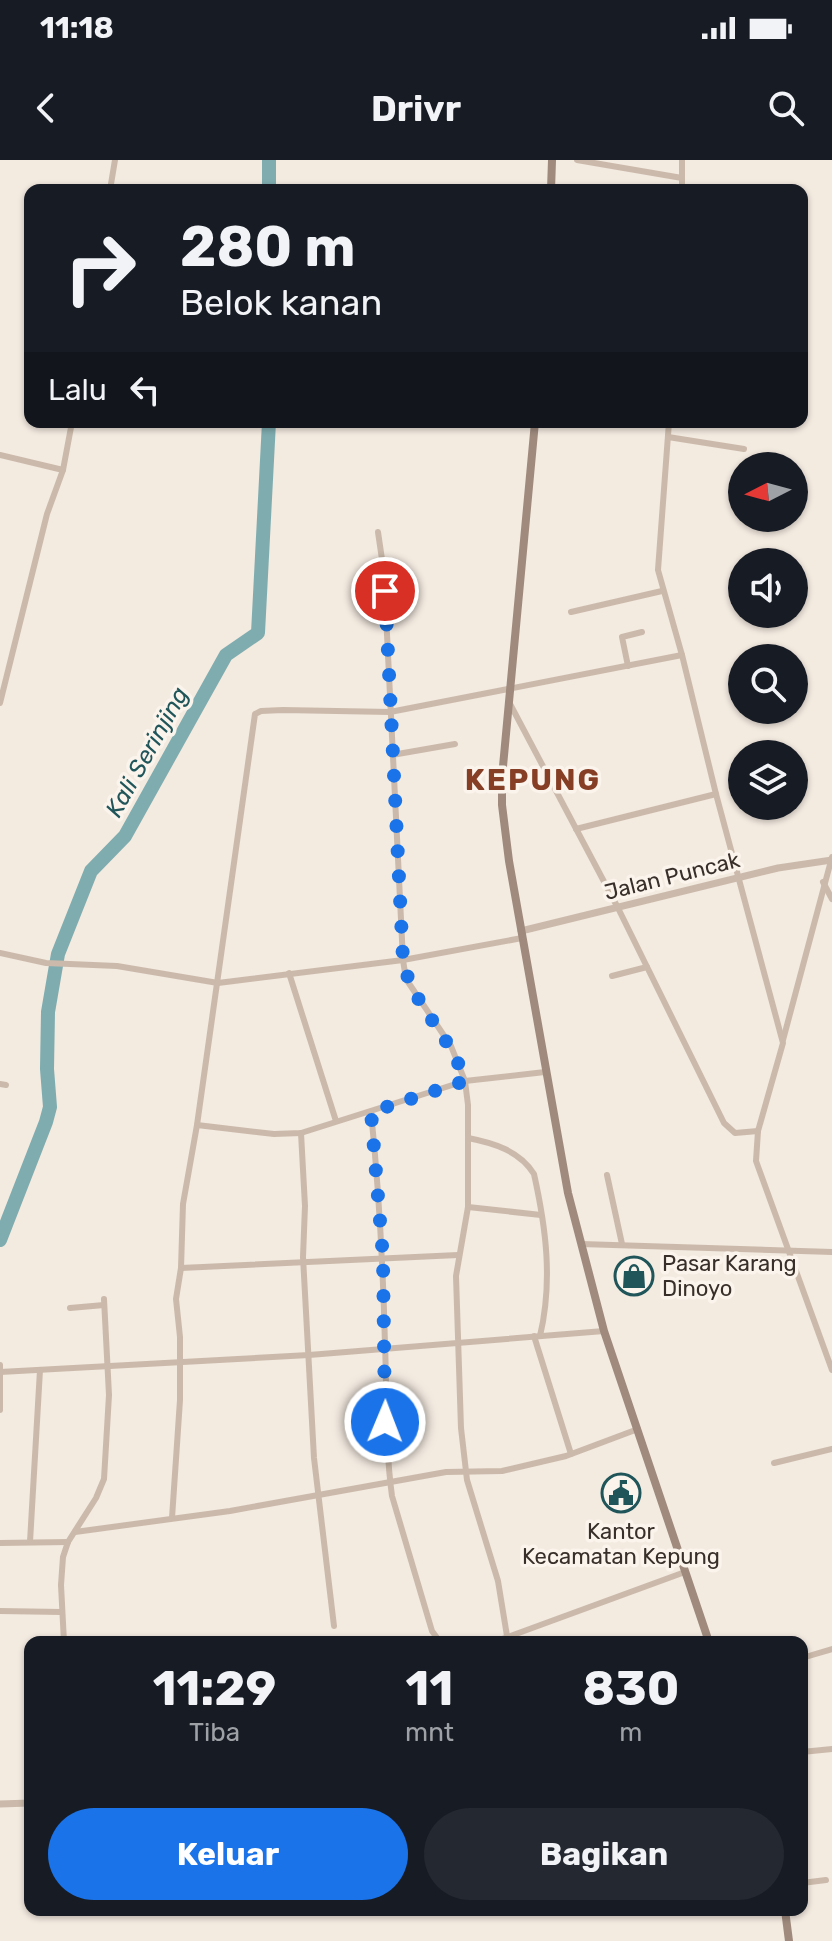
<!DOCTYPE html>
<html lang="id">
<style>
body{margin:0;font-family:Rubik,sans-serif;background:#242831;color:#f1f3f6;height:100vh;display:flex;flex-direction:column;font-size:30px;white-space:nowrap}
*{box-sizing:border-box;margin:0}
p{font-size:26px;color:#9ea1a6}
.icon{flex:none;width:44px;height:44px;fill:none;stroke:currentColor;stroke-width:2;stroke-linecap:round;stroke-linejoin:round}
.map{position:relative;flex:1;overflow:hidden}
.details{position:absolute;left:24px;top:1476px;width:784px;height:280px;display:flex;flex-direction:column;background:#171b24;border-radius:16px;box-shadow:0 2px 6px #0004}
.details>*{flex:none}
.banner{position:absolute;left:24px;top:24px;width:784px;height:244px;border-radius:16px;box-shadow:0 2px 6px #0004;background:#171b24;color:#f1f3f6;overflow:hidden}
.needle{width:52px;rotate:264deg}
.buttons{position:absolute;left:728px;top:292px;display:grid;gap:16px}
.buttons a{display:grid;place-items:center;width:80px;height:80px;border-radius:50%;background:#171b24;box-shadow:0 2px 6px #0004;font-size:40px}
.pin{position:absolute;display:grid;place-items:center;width:68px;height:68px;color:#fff;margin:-34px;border:4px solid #fff;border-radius:50%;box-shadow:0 2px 8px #0007}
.me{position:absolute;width:88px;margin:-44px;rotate:1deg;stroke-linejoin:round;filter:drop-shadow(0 0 6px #0008)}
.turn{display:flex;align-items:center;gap:28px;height:168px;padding:0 24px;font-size:36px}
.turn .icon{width:104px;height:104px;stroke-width:2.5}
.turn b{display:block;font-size:56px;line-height:68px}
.then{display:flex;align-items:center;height:76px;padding:0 24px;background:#0003;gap:16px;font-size:30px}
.eta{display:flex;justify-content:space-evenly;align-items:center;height:136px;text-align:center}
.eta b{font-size:48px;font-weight:700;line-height:56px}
.cta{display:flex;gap:16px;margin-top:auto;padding:16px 24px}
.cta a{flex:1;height:92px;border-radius:48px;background:#1a73e8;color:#fff;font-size:32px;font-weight:700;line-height:92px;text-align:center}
.cta a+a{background:#242831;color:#f1f3f6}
.status{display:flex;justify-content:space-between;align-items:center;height:56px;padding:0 40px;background:#171b24;direction:ltr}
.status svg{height:22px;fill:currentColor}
header{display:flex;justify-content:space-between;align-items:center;height:104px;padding:0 24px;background:#171b24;font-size:36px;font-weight:700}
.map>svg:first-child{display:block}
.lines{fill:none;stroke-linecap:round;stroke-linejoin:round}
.river{stroke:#7facaf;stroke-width:14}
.minor{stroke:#cbbaab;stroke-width:6}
.tertiary{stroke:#cbbaab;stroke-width:7}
.secondary{stroke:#9f8a7d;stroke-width:8}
.route{stroke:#1a73e8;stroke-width:14;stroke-dasharray:0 25.2}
.labels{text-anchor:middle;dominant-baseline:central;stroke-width:7;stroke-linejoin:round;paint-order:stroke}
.street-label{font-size:22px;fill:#392f2a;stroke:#faf4ec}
.poi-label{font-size:22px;fill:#392f2a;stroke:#faf4ec;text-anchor:start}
.water-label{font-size:24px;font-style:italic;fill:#20555a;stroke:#faf4ec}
.district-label{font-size:30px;font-weight:bold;letter-spacing:2px;fill:#863e25;stroke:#faf4ec}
</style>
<div class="status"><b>11:18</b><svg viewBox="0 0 49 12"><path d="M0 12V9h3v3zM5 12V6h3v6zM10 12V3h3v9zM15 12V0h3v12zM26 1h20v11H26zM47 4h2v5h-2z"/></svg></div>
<header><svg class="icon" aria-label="back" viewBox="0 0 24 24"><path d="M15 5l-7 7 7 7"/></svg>Drivr<svg class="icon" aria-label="search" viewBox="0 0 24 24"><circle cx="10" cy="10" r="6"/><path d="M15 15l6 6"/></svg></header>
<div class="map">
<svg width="832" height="1781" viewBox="0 0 832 1781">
<rect width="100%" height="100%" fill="#f3eae0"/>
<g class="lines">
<g class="river">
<path d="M269,30V0"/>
<path d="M0,1080L46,962L50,947L47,909L48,852L58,794L91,711L125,676L226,495L258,473L269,262"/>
</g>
<g class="minor">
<path d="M577,0L682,18"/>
<path d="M110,30L115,0"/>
<path d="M682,30V0"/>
<path d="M669,262L658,410L682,495L716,634L783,883L758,971L756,1001L832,1210"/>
<path d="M668,277L744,289"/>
<path d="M0,295L63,310"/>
<path d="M378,372L384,413L403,800L406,819L451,886L465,921L468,945V1047L456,1116L461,1268L467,1320L498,1421L508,1482"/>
<path d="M571,452L662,431"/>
<path d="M628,506L622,477L642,472"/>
<path d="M509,542L618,748L724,963L735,973L758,971"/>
<path d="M0,543L47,354L63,310L72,262"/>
<path d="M392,595L455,584"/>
<path d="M576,669L716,634"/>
<path d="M823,722L832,739"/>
<path d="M0,793L46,803L117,806L218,823L403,800L522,778"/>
<path d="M289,813L336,961"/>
<path d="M612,816L647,807"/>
<path d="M783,880L832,697"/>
<path d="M0,924L6,925"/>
<path d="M371,952C379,1029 383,1106 385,1184C387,1235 385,1285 392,1336L432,1471L440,1482"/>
<path d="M197,965L274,974L301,973L465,921L545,912"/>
<path d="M301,973L305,1046L303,1097L314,1298L334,1466"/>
<path d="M468,978C494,983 520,991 534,1014C546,1068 553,1121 540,1176"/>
<path d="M607,1015L622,1084"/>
<path d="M468,1047L541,1055"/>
<path d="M581,1084L832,1092"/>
<path d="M181,1108L458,1095"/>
<path d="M70,1148L104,1145"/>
<path d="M534,1176L571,1294"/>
<path d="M0,1205V1250"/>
<path d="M0,1212L309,1195L604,1171"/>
<path d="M774,1303L832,1289"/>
<path d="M172,1358L180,1240V1177L176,1139L181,1108L183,1044L197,965L255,554L261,551L283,550L390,552L682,495"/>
<path d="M75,1372L230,1351L446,1312L502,1311L566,1296L638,1269"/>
<path d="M30,1382L40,1210"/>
<path d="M0,1383L68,1382"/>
<path d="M0,1451L61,1452"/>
<path d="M64,1482L61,1425L63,1397L68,1382L96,1338L104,1319L109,1235L104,1139"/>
<path d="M494,1482L685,1412"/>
<path d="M802,1498L832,1489"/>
<path d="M802,1592L832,1589"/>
<path d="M802,1723L826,1720"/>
</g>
<g class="tertiary">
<path d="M521,771L778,708L832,700"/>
<path d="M0,1644L30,1643"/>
</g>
<g class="secondary">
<path d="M551,30L552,0"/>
<path d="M535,262L502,617V645L509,701L568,1033L604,1171L709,1482"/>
<path d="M785,1750L789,1781"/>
</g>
</g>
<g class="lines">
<path class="route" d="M385,1262L383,1097L371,952L465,921C451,875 411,844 403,800L385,431"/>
</g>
<defs>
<g id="shop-ring" transform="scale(2)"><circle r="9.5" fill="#faf4ec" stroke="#20555a" stroke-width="1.5"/><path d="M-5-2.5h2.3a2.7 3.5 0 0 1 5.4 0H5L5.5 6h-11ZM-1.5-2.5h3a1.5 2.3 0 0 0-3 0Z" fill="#20555a"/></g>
<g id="civic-ring" transform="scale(2)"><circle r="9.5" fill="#faf4ec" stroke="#20555a" stroke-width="1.5"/><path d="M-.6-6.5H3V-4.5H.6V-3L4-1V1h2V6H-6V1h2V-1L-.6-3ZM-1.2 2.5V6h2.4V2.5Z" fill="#20555a"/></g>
</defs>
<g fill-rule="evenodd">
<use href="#shop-ring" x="634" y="1116"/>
<use href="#civic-ring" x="621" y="1333"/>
</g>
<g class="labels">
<g class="street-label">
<text transform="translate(672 716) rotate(-14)">Jalan Puncak</text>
</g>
<g class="poi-label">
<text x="662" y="1103">Pasar Karang<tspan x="662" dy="25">Dinoyo</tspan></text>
<text x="621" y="1371" text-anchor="middle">Kantor<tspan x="621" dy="25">Kecamatan Kepung</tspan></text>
</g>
<g class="water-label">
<text transform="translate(147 592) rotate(-61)">Kali Serinjing</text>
</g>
<g class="district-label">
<text x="533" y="620">KEPUNG</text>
</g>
</g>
</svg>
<div class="buttons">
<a><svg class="needle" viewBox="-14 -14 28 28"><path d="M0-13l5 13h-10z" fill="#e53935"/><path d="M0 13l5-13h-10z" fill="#9ea1a6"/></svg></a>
<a><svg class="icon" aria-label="sound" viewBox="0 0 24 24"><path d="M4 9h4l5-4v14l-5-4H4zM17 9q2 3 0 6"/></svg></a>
<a><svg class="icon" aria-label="search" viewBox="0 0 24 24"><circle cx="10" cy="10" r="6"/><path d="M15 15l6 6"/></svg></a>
<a><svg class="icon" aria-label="layers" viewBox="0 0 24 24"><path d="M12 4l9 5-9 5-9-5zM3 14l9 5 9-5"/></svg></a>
</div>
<div class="pin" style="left:385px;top:431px;background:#d93025"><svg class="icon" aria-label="arrive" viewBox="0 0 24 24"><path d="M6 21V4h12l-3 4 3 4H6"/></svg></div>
<svg class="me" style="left:385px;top:1262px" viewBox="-20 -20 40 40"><circle r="17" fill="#1a73e8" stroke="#fff" stroke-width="3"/><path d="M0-11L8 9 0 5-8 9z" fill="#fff"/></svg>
<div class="banner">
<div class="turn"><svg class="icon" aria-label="right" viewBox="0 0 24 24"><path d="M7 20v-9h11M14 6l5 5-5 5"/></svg><div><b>280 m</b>Belok kanan</div></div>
<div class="then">Lalu<svg class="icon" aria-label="left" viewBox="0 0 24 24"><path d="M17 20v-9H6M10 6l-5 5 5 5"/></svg></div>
</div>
<section class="details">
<div class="eta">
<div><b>11:29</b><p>Tiba</p></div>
<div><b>11</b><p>mnt</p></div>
<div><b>830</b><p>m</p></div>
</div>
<div class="cta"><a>Keluar</a><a>Bagikan</a></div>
</section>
</div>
